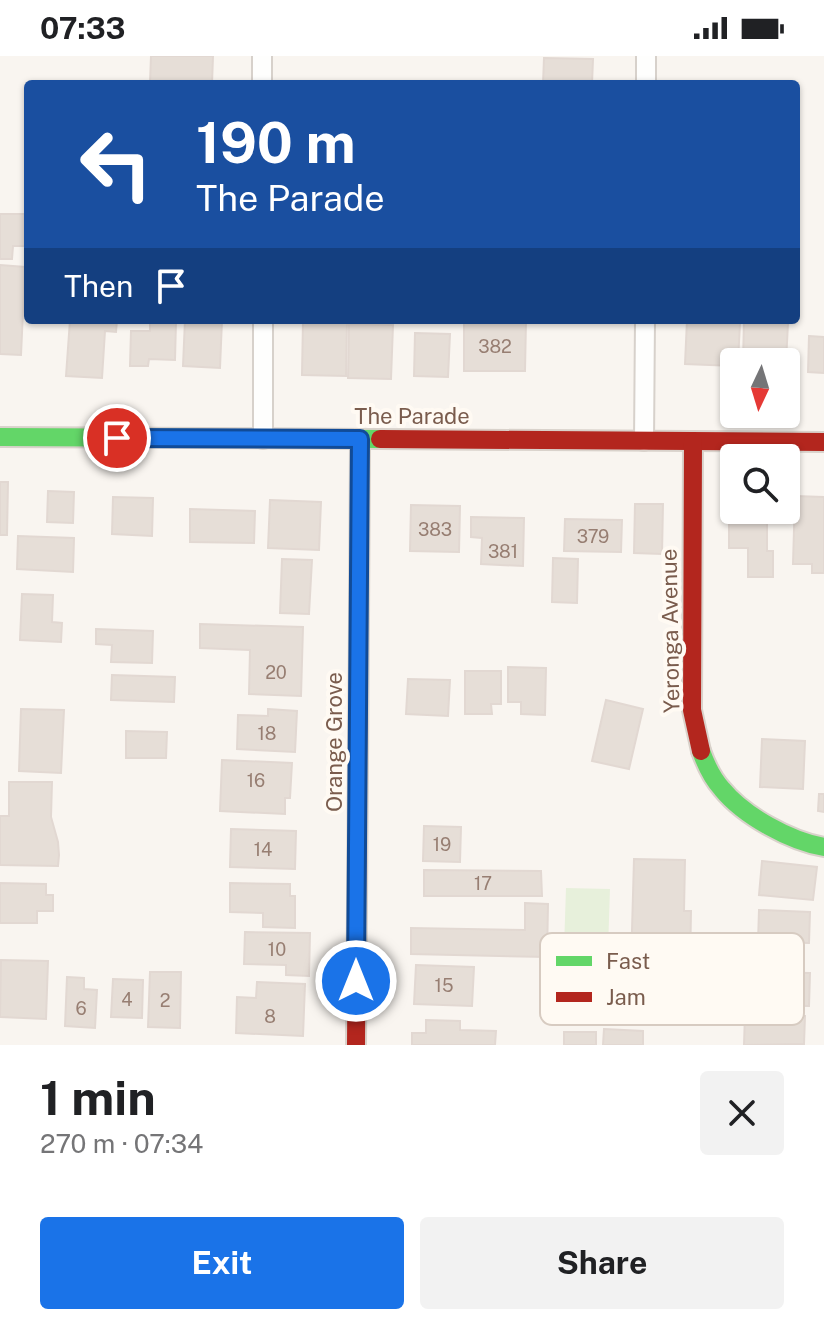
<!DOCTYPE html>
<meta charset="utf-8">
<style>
body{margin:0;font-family:"Public Sans",sans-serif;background:#f2f2f2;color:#202124;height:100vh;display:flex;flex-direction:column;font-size:30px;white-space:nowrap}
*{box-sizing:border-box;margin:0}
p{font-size:26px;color:#757577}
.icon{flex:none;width:44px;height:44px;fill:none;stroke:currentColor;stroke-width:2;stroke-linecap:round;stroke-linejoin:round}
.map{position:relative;height:989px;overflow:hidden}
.panel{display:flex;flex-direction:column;background:#fff;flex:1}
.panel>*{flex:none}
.banner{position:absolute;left:24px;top:24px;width:776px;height:244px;border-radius:8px;box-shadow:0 2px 6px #0004;background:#1a4fa0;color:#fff;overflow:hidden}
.needle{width:52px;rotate:184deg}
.buttons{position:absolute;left:720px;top:292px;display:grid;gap:16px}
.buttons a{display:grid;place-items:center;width:80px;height:80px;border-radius:8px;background:#fff;box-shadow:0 2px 6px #0004;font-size:40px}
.pin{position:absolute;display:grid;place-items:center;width:68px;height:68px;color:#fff;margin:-34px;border:4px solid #fff;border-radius:50%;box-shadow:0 2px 8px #0007}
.me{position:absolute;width:88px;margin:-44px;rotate:0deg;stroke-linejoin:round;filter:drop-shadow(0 0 6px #0008)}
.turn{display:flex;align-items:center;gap:28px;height:168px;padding:0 40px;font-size:36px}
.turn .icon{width:104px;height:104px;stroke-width:2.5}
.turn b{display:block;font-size:56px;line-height:68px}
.then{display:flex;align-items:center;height:76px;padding:0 40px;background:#0003;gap:16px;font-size:30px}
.round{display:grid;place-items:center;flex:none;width:84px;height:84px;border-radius:8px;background:#f2f2f2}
.overview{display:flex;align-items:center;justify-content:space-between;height:136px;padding:0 40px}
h1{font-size:48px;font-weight:700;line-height:60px}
.primary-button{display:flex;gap:16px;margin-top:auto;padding:16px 40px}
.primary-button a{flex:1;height:92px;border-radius:8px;background:#1a73e8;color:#fff;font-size:32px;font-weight:700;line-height:92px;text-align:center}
.primary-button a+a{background:#f2f2f2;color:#202124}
.status{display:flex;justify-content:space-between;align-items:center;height:56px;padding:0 40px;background:#fff;direction:ltr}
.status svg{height:22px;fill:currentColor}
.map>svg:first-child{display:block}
.green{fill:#e7f0db}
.building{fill:#e6ded7;stroke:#e2d8d2;stroke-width:2}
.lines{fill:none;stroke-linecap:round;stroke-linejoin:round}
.street-casing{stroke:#d7d1cb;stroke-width:22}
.fast-casing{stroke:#d9d2cb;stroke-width:22}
.jam-casing{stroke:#d9d2cb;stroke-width:22}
.street{stroke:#fefefd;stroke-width:18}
.fast{stroke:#63d668;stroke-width:18}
.jam{stroke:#b3261e;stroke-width:18}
.route-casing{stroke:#114b97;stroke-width:20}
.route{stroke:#1a73e8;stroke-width:14}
.labels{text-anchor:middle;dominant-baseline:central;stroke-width:8;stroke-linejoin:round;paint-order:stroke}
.number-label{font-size:18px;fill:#977e72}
.street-label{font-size:22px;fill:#7a5c4d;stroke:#fffaf3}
.key{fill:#fffaf3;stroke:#d7cbc1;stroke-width:2}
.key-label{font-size:22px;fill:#7a5c4d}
</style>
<div class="status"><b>07:33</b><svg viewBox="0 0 49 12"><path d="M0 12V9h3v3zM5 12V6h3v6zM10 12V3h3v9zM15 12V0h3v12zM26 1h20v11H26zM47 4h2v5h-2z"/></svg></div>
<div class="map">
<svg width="824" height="989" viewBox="0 0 824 989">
<rect width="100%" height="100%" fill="#f9f5f0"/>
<path class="green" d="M566,832L610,833L607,924L563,923Z"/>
<g class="building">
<path d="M151,0H213L212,28H150Z"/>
<path d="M544,2L593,3L592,28H543Z"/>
<path d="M0,158H28V190H13L12,203H0Z"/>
<path d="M0,209L25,211L21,299L0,298Z"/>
<path d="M70,264H117L116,276L105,275L102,322L66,320Z"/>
<path d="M150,264L176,265L175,304L149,303L148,310H130L131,275H150Z"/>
<path d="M185,264H222L220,312L183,310Z"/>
<path d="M464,264H526L525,315H464Z"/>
<path d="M687,264H723V266L740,267L738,306H734V310L685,308Z"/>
<path d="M744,264H778L777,267H788L786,306H743Z"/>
<path d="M303,265L347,266L346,320L302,319Z"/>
<path d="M349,268L393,269L391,323L348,322Z"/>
<path d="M415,277L450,278L448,321L414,320Z"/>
<path d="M809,280L824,281V317L808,316Z"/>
<path d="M0,426H8L7,479H0Z"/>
<path d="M48,435L74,436L73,467L47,466Z"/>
<path d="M795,440L824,441V517H812V508H793Z"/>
<path d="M113,441L153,442L152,480L112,478Z"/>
<path d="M270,444L321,446L319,494L268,492Z"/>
<path d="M635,448H663L662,498L634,497Z"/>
<path d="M411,449L460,450L459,496L410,495Z"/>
<path d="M190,453L255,455L254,487L190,486Z"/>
<path d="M729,453L767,454V495H773V521H748V492H729Z"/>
<path d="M471,461L524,462L523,510L481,508L482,482L471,481Z"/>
<path d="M565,463L622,464L621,496L564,495Z"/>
<path d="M18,480L74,482L73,516L17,513Z"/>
<path d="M553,502L578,503L577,547L552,546Z"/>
<path d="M282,503L312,504L309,558L280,557Z"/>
<path d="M22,538L53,539L52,566L62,567L61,586L20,584Z"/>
<path d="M200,568L303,571L301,640L249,638L250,594L200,592Z"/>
<path d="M96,573L153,575L152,607L111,606L112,589L96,588Z"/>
<path d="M508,611L546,612L545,659L521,658V646H508Z"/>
<path d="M465,615H501V648H491L492,658H465Z"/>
<path d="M112,619L175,621L174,646L111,644Z"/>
<path d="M408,623L450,624L448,660L406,658Z"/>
<path d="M606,644L643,653L629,713L592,705Z"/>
<path d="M21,653L64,654L61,717L19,715Z"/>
<path d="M268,653L297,655L295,696L237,693L238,659L268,660Z"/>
<path d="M126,675L167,676L166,702H126Z"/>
<path d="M762,683L805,685L803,733L760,731Z"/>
<path d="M222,704L292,707L290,742H285V758L220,755Z"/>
<path d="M9,726H52L51,761L58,786L59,799L58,810L0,809V760H9Z"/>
<path d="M819,738H824V756L818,755Z"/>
<path d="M424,770L461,771L460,806L423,805Z"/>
<path d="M231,773L296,775L295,813L230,811Z"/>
<path d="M634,803L685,804L684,855H691L690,911L631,910Z"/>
<path d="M762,805L817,811L813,844L759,839Z"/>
<path d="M424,814L541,815L542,840H424Z"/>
<path d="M0,827L46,828V839H53V855H37V867H0Z"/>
<path d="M230,827L290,828V840H295V872L263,871V857L230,856Z"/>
<path d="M525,847L548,848L547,901L411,898V872L525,874Z"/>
<path d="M759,854L810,856L809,887L758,886Z"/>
<path d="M245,876L310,877L309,920L286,919V909L244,908Z"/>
<path d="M1,904L48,905L46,963L0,961Z"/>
<path d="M416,909L474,911L472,950L414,948Z"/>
<path d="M150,916H181L180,972L148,971Z"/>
<path d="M748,916L810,917L809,950L748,949Z"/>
<path d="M67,921L84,922V933L97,934L95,972L65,970Z"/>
<path d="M113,923L143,924L142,962L111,961Z"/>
<path d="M257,926L305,928L303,980L236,977L237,941L256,942Z"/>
<path d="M745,958L805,960L804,988L744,989Z"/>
<path d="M426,964L460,965V974L496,975L495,989H412V977H426Z"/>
<path d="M604,973L643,975V989H603Z"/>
<rect x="564" y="976" width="32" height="13"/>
</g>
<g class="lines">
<g class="street-casing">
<g id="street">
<path d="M262,0V28"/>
<path d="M646,28V0"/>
<path d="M263,264V383"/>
<path d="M644,385L645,264"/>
</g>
</g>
<g class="fast-casing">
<g id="fast">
<path d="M0,381L380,383"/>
<path d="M359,565L360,383"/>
<path d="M701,695C706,709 712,722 722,733C744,760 790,785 824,791"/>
</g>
</g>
<g class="jam-casing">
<g id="jam">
<path d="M380,383L824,386"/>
<path d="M693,386L692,654L701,695"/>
<path d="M356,989L359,565"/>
</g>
</g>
<use href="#street" class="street"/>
<use href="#fast" class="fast"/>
<use href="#jam" class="jam"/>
</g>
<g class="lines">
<g class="route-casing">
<path id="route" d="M117,382L360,383L356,925"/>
</g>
<use href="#route" class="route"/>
</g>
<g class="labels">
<g class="number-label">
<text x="495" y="290">382</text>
<text x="435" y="473">383</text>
<text x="593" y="480">379</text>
<text x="503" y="495">381</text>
<text x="276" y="616">20</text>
<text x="267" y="677">18</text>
<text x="256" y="724">16</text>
<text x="442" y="788">19</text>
<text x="263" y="793">14</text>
<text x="483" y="827">17</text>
<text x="277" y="893">10</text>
<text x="444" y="929">15</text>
<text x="127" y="943">4</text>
<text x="165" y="944">2</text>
<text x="81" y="952">6</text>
<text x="270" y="960">8</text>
</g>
<g class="street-label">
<text x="412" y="360">The Parade</text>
<text transform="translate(670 575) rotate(-91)">Yeronga Avenue</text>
<text transform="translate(334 686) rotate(-90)">Orange Grove</text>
</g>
</g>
<rect x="540" y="877" width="264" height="92" rx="12" class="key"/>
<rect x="556" y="900" width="36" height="10" fill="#63d668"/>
<rect x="556" y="936" width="36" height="10" fill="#b3261e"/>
<g class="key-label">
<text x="606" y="913">Fast</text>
<text x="606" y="949">Jam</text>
</g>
</svg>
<div class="buttons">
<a><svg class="needle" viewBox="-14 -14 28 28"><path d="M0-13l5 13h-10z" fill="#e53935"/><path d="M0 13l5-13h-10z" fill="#757577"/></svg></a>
<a><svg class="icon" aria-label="search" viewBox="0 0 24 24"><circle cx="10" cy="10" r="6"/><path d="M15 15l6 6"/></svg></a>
</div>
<div class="pin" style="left:117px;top:382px;background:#d93025"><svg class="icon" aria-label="arrive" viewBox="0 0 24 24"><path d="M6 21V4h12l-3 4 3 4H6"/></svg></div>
<svg class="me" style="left:356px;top:925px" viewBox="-20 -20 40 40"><circle r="17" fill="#1a73e8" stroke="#fff" stroke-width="3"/><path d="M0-11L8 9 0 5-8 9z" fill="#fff"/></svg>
<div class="banner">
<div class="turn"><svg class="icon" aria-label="left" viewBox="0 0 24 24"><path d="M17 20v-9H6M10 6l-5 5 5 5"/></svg><div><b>190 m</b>The Parade</div></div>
<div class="then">Then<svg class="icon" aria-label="arrive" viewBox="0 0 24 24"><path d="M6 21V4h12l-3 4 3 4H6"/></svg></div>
</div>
</div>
<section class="panel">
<div class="overview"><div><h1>1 min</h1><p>270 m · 07:34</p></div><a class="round"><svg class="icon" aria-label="close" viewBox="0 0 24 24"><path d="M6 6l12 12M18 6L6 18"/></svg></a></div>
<div class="primary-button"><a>Exit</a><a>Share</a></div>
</section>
